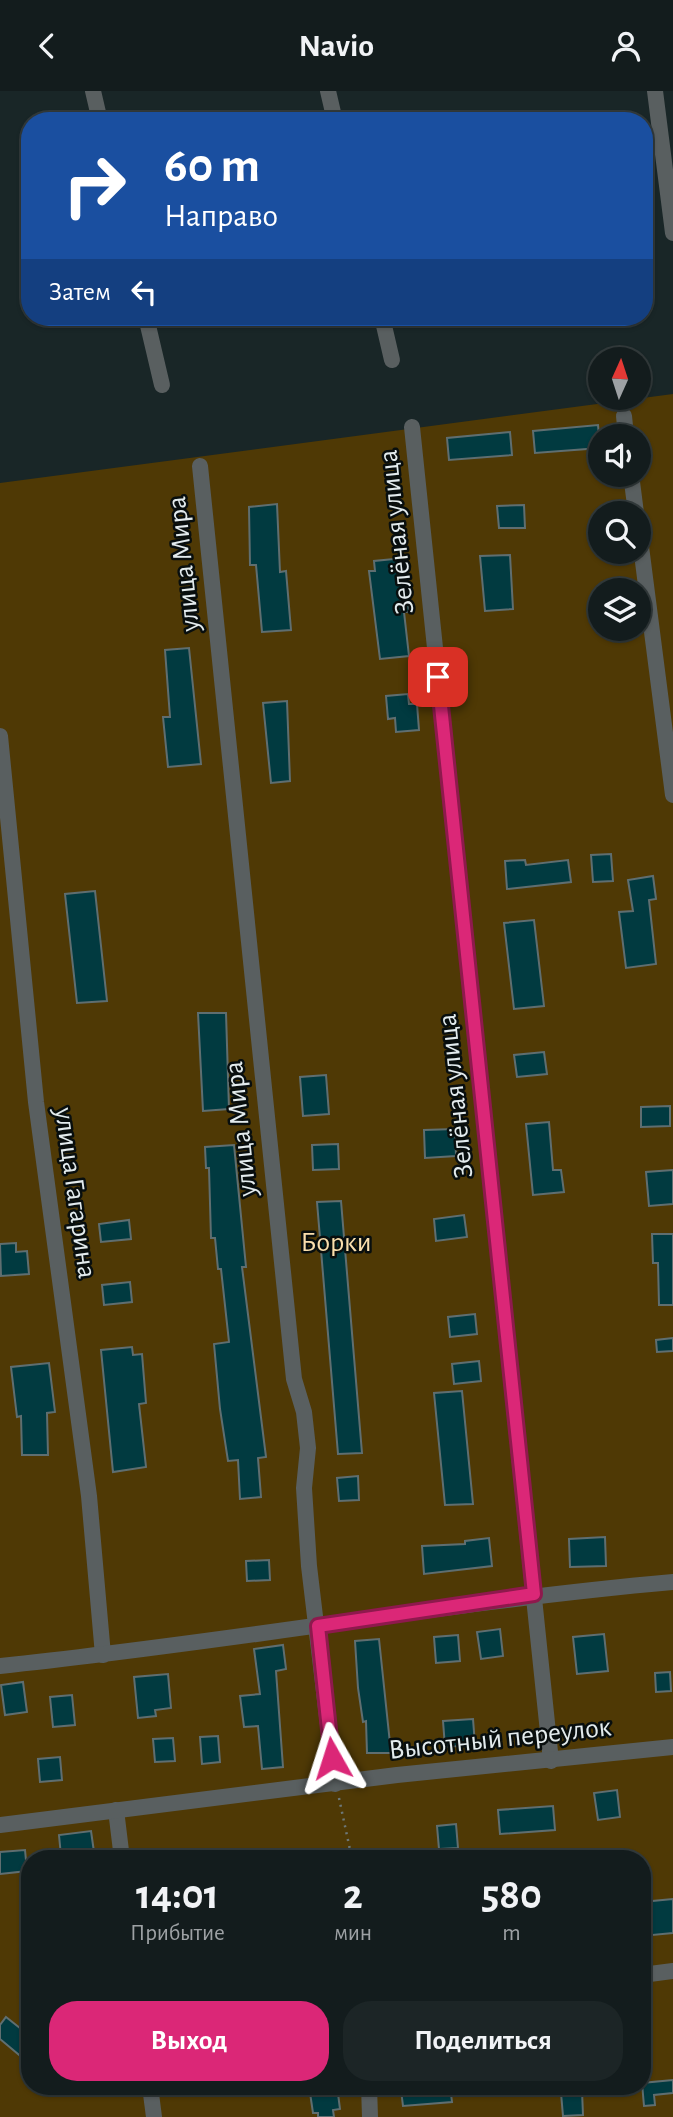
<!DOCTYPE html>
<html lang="ru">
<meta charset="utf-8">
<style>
body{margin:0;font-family:"Alegreya Sans",sans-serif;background:#1c2526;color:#f1f3f6;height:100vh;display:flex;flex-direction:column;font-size:26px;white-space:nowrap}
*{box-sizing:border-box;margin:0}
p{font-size:23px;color:#9da1a4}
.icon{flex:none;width:38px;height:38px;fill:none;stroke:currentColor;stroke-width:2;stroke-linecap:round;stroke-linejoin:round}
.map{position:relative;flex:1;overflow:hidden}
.details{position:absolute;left:21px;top:1759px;width:630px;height:245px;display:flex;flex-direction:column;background:#131c1d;border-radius:28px;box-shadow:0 2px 5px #0004,0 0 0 2px #323a3b}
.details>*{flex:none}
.hud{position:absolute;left:21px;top:21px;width:632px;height:214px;border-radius:28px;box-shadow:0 2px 5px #0004,0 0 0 2px #323a3b;background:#1a4fa0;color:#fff;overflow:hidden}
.needle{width:46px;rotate:3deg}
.controls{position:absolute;left:588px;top:256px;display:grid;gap:14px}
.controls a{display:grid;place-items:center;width:63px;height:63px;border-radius:50%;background:#131c1d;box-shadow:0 2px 5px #0004,0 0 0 2px #323a3b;font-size:35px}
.pin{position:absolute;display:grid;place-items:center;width:60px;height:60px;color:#fff;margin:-30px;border-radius:14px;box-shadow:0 4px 10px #0006}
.me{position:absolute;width:77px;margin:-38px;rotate:354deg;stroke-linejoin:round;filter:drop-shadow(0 0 5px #0008)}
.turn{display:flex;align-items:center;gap:24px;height:147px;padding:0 28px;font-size:32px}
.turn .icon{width:91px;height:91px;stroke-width:2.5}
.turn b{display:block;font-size:49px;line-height:60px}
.then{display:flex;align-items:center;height:66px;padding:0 28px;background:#0003;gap:14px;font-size:26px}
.eta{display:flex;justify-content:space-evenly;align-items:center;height:119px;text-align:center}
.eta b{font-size:42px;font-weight:700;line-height:49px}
.action{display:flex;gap:14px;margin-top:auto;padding:14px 28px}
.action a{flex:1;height:80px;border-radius:28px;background:#db2777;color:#fff;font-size:28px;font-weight:700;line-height:80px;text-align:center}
.action a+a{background:#1c2526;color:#f1f3f6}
header{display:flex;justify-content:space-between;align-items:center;height:91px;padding:0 28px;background:#131c1d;font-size:32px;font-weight:700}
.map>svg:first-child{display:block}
.green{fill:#4f3905;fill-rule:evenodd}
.building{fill:#013a40;stroke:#5f6e70;stroke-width:2}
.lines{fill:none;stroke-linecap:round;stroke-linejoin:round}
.path{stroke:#6d7879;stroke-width:2.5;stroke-dasharray:2 5;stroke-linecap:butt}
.minor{stroke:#595f60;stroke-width:16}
.route-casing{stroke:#8e194d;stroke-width:18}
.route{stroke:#db2777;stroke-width:12}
.labels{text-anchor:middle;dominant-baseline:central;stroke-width:5;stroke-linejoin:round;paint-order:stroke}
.street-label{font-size:28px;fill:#e3ebed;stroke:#080e0e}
.park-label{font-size:28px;fill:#fadeac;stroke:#080e0e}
</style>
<header><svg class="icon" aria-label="back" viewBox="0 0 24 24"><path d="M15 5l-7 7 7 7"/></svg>Navio<svg class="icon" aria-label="person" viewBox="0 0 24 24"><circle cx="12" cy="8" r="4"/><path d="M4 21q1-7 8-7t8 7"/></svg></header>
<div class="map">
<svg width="673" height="2026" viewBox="0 0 673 2026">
<rect width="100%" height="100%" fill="#192627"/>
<path class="green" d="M673,303V2026H0V392ZM600,345H639V383H600ZM600,422H639V460H600ZM600,499H639V537H600ZM30,1768H642V1995H30Z"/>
<g class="building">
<path d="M598,334L600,357L535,362L533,340Z"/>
<path d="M510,341L512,364L449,369L447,347Z"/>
<path d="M277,413L280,481L286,480L291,539L262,541L256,474H250L249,416Z"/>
<path d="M524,414L525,437H499L497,415Z"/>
<path d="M510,464L513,518L485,520L480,465Z"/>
<path d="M404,467L409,521H404L409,565L380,568L369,480H375L374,470Z"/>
<path d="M189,557L201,673L168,676L163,626H170L165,559Z"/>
<path d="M408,603L409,613H417L419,639L396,641L395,627L388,628L386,605Z"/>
<path d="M287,610L290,690L271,692L263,612Z"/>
<path d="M611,763L613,790L593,791L591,764Z"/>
<path d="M525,769L526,774L568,769L571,791L507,798L505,770Z"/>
<path d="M653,785L656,808L649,809L656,873L626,877L619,821L633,820L628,789Z"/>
<path d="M95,800L107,910L77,912L65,803Z"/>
<path d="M534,829L544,915L514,918L504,832Z"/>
<path d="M198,922H226L229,1018L203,1020Z"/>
<path d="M544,961L547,983L517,986L514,964Z"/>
<path d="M326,984L329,1023L303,1025L300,986Z"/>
<path d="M670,1015V1035L641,1036V1016Z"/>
<path d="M549,1031L553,1079H561L564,1101L533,1104L526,1033Z"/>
<path d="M455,1038L456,1065L425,1067L424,1039Z"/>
<path d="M338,1053L339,1078L313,1079L312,1054Z"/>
<path d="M234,1054L246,1176H242L266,1366L258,1367L261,1406L240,1408L238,1369L228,1370L220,1318L214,1253L229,1251L221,1178H218L215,1147H211L209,1077H206L205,1056Z"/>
<path d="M673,1079V1113L649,1115L646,1081Z"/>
<path d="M341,1110L362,1362L338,1363L317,1111Z"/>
<path d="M464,1124L467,1146L436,1150L434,1128Z"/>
<path d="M129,1129L131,1148L101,1151L99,1133Z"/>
<path d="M652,1143H673V1214H659L658,1172H653Z"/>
<path d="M16,1152V1161L27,1160L29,1183L1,1185L0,1153Z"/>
<path d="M130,1191L132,1211L104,1214L102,1194Z"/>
<path d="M475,1223L477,1243L450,1246L448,1226Z"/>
<path d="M673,1247V1260L657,1261L656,1249Z"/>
<path d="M132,1256L133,1264L142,1263L146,1312L139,1313L146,1376L113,1381L101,1259Z"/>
<path d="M479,1270L481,1290L454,1293L452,1273Z"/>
<path d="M49,1272L55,1321L47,1322L48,1364H22L21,1325L17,1326L11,1276Z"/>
<path d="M462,1300L473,1413L445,1414L434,1302Z"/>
<path d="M358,1385L359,1409L339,1410L337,1387Z"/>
<path d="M605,1446L606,1475L570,1476L569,1448Z"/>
<path d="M489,1447L492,1475L424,1483L422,1455L465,1453V1450Z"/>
<path d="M269,1469L270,1489L247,1490L246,1470Z"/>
<path d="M500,1538L503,1565L481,1568L477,1541Z"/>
<path d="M604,1543L608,1580L577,1583L573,1546Z"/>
<path d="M458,1544L460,1570L436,1572L434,1546Z"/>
<path d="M379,1548L391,1662H367L366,1630L363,1631L358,1597L355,1550Z"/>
<path d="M283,1554L286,1578L276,1580L283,1676L262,1678L258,1635L244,1636L240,1605L260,1603L254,1558Z"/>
<path d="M670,1581L671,1600L656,1601L655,1582Z"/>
<path d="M168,1583L171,1617L155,1619L156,1625L138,1627L134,1586Z"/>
<path d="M23,1591L27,1621L5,1624L1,1594Z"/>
<path d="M72,1604L75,1634L53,1636L50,1606Z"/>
<path d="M473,1628L475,1654L445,1656L443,1630Z"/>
<path d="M218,1645L220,1671L202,1673L200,1646Z"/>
<path d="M173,1647L175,1670L155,1671L153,1648Z"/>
<path d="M60,1666L62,1689L40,1691L38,1668Z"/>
<path d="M617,1699L620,1726L598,1729L594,1702Z"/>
<path d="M553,1715L555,1739L500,1743L498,1719Z"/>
<path d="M456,1733L458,1757L439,1758L437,1735Z"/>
<path d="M91,1740L94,1761L61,1765L59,1744Z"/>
<path d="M25,1759L27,1780L0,1783V1761Z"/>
<path d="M673,1808V1842L642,1845V1811Z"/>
<path d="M6,1926L30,1945V1973L0,1948V1934Z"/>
<path d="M673,1989V2002L654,2004L655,2014L644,2015L642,1992Z"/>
<path d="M309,1995H337L340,2018L333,2019L334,2026H318V2022H313Z"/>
<path d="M450,1995L452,2011L403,2015L401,1999Z"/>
<path d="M582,2000L583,2024L563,2025L561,2002Z"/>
</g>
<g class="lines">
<path class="path" d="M339,1707L352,1768"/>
<g class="minor">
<path d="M93,0L100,30"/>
<path d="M328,0L335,30"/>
<path d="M655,0L673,142"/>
<path d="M146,226L162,294"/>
<path d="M382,226L392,269"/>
<path d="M624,325L626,345"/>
<path d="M412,336L551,1670"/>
<path d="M200,375L294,1288L304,1321L308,1357L304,1397L309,1475L335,1693"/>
<path d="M631,383L636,422"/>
<path d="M639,440L673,704"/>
<path d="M0,645L36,1011L89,1405L103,1564"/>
<path d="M0,1575C225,1552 448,1511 673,1491"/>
<path d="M116,1719L122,1768"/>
<path d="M0,1734L397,1684L673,1656"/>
<path d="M642,1884L673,1880"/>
<path d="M150,1995L154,2026"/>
<path d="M369,1995L370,2026"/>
</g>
</g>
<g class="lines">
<g class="route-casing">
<path id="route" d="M332,1667L318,1535L534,1503L438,586"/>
</g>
<use href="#route" class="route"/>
</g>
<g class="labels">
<g class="street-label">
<text transform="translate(397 441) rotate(-96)">Зелёная улица</text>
<text transform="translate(184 473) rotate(-96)">улица Мира</text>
<text transform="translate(456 1005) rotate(-96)">Зелёная улица</text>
<text transform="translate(241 1038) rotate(-96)">улица Мира</text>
<text transform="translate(75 1102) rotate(82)">улица Гагарина</text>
<text transform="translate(500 1648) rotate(-6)">Высотный переулок</text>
</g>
<g class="park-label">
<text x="336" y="1152">Борки</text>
</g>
</g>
</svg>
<div class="controls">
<a><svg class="needle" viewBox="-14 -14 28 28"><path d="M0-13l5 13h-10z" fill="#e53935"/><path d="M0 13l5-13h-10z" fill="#9da1a4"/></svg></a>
<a><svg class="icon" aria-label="sound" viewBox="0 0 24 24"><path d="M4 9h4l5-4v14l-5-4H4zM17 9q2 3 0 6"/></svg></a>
<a><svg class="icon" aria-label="search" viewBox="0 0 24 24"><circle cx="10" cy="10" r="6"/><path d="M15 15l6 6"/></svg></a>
<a><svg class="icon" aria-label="layers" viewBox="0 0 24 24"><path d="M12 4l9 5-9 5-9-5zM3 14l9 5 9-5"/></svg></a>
</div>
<div class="pin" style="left:438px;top:586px;background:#d93025"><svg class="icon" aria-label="arrive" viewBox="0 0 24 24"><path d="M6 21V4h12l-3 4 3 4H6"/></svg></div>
<svg class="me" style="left:332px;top:1667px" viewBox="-20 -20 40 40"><path d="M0-17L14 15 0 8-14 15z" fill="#db2777" stroke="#fff" stroke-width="4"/></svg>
<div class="hud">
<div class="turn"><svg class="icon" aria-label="right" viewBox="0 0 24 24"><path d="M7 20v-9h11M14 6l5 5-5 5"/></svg><div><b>60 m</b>Направо</div></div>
<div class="then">Затем<svg class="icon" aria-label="left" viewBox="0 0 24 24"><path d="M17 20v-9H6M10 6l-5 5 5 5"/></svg></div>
</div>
<section class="details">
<div class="eta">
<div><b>14:01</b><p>Прибытие</p></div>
<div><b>2</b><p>мин</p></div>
<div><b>580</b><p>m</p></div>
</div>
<div class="action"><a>Выход</a><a>Поделиться</a></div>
</section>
</div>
